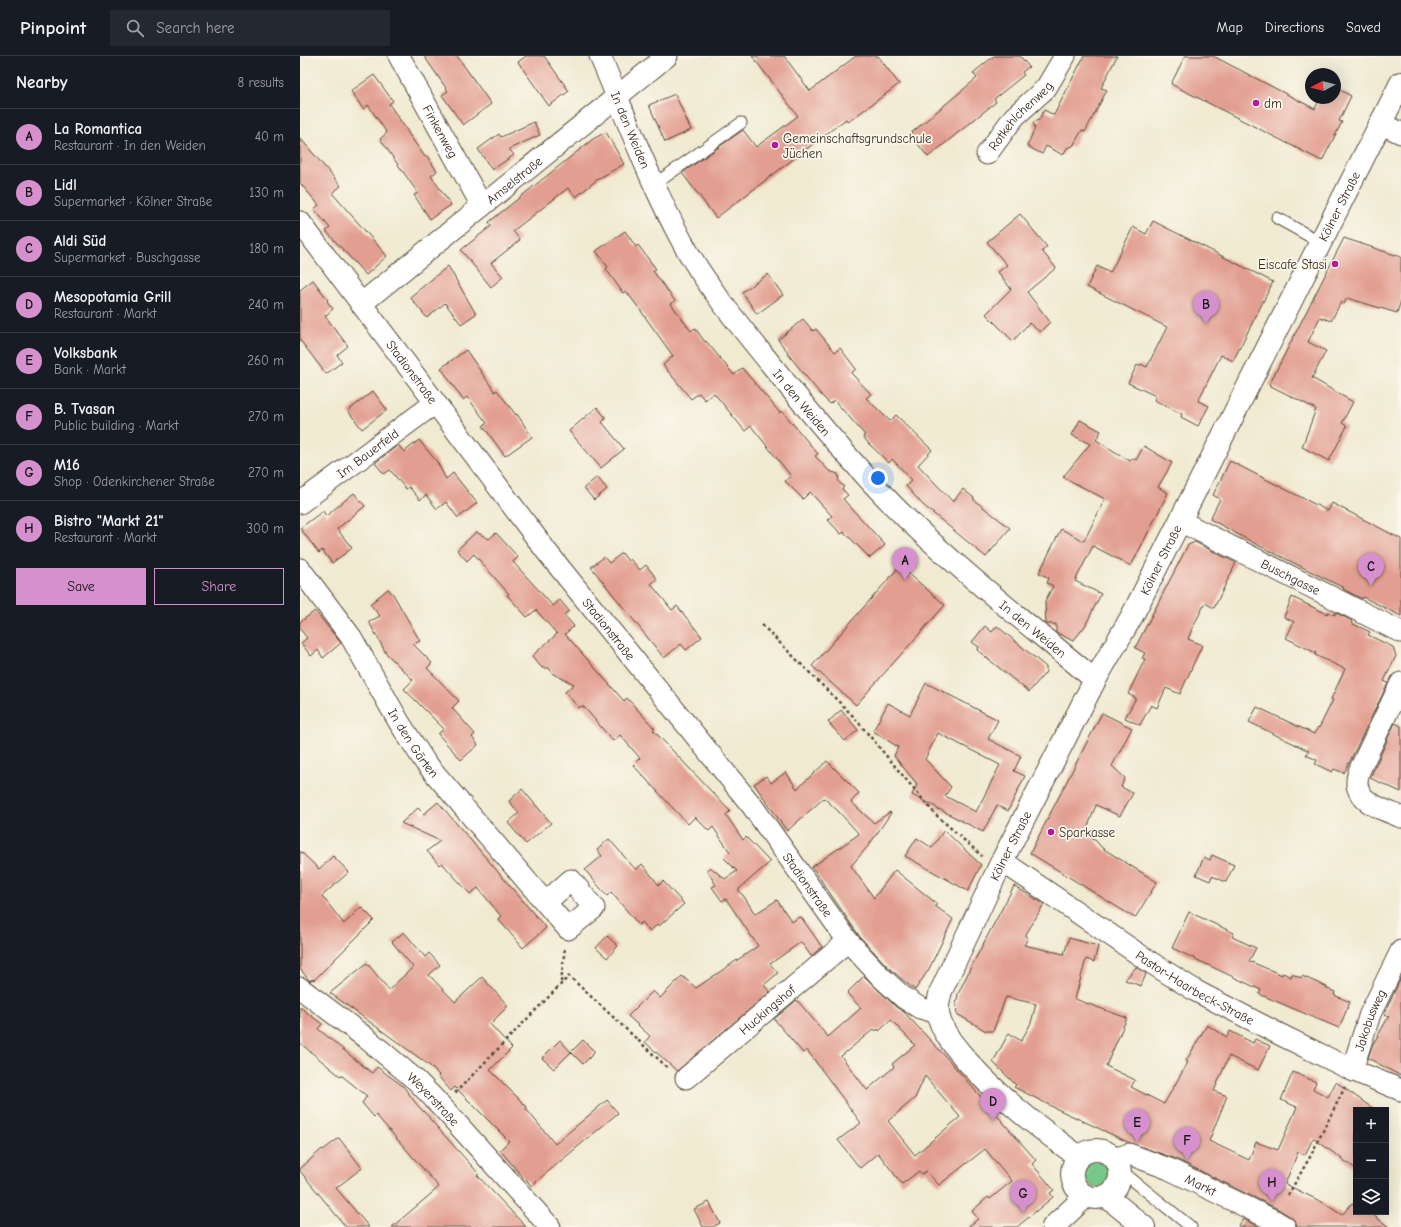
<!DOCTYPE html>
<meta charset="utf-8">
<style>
:root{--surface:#171b24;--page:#242831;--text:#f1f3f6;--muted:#9ea1a6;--line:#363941;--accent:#d690ce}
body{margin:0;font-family:"Comic Neue",sans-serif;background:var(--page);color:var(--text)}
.controls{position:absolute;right:12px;bottom:12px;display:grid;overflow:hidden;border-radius:0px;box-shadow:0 4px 16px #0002}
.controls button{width:36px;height:36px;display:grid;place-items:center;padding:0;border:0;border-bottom:1px solid var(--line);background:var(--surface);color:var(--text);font:20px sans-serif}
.compass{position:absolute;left:1005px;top:12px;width:36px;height:36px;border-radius:50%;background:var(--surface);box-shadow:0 4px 16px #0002;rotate:263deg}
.you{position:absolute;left:578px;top:422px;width:14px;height:14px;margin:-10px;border:3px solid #fff;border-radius:50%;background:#1a73e8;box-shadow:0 0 0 6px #1a73e833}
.badge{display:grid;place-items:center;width:26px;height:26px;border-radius:50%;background:var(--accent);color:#111;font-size:13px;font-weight:700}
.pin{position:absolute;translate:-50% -33px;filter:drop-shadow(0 1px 2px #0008)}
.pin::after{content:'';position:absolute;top:21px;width:14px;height:12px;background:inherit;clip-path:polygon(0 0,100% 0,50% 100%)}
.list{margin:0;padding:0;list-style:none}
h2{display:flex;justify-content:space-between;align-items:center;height:52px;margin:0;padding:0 16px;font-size:17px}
h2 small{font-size:13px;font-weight:400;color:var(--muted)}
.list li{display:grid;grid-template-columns:26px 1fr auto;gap:12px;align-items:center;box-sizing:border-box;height:56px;padding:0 16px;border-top:1px solid var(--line)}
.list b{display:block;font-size:15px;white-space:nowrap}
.list p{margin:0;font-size:13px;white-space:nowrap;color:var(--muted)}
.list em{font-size:13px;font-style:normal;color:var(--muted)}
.actions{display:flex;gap:8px;padding:12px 16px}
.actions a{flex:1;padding:9px 0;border:1px solid var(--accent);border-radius:0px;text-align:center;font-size:14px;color:var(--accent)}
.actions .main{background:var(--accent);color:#111}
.icon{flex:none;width:22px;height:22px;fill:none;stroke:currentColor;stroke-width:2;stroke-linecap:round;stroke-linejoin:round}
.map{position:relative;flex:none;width:1101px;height:1171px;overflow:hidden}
header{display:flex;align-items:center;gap:24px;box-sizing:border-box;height:56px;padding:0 20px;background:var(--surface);border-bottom:1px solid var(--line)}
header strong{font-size:19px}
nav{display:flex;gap:22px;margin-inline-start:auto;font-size:14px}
.search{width:280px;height:36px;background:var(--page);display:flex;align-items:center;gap:10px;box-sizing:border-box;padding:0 14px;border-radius:0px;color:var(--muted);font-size:15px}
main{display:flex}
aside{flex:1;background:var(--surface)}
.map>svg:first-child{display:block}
.green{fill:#75c88a;stroke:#587954}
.building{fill:#e29f91;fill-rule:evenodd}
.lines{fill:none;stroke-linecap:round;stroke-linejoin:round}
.lane-casing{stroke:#564739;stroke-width:13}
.street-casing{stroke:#564739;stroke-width:23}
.secondary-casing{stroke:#564739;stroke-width:24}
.path{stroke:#564739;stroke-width:2.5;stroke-dasharray:3 3;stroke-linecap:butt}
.lane{stroke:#fff;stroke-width:11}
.street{stroke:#fff;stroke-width:21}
.secondary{stroke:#fff;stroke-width:22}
.poi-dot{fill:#b5179e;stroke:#fbf7ec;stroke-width:1.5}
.labels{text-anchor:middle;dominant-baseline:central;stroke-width:3.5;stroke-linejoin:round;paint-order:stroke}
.poi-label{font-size:13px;fill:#3b2a1e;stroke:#fbf7ec;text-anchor:start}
.street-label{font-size:13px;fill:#3b2a1e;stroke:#fbf7ec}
</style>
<header>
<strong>Pinpoint</strong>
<div class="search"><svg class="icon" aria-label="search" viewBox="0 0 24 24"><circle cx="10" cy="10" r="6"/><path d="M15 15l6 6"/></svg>Search here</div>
<nav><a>Map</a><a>Directions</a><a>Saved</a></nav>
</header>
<main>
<aside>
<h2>Nearby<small>8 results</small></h2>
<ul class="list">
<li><span class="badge">A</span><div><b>La Romantica</b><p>Restaurant · In den Weiden</p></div><em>40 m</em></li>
<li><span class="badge">B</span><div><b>Lidl</b><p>Supermarket · Kölner Straße</p></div><em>130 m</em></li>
<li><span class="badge">C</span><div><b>Aldi Süd</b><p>Supermarket · Buschgasse</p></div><em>180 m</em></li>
<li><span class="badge">D</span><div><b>Mesopotamia Grill</b><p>Restaurant · Markt</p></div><em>240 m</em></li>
<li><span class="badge">E</span><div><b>Volksbank</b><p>Bank · Markt</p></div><em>260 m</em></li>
<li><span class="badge">F</span><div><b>B. Tvasan</b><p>Public building · Markt</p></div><em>270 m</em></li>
<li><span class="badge">G</span><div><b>M16</b><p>Shop · Odenkirchener Straße</p></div><em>270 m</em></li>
<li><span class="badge">H</span><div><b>Bistro &quot;Markt 21&quot;</b><p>Restaurant · Markt</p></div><em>300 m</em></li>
</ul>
<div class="actions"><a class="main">Save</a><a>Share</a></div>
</aside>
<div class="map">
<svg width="1101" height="1171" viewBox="0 0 1101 1171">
<rect width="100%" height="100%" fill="#fbf7ec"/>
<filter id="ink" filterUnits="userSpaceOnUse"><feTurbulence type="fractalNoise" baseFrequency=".025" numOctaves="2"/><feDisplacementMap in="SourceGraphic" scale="8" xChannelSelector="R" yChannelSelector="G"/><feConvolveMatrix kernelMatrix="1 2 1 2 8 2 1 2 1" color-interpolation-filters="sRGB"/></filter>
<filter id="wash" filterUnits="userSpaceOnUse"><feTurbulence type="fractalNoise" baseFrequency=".012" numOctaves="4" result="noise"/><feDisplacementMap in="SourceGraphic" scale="16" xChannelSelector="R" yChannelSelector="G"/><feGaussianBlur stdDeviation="0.9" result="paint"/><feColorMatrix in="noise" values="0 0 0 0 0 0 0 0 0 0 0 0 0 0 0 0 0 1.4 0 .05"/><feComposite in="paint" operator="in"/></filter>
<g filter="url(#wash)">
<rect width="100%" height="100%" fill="#f0ead1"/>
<circle class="green" cx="797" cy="1118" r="13"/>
<g id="blocks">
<g class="building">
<path d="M124 0H157L191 48 163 69 142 39 148 35Z"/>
<path d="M226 0H244L269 35 249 50 218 6Z"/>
<path d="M452 0H484L510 35 556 0H578L599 28 548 66 546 63 416 162 382 117 443 74 456 91 498 60Z"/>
<path d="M694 0H720L729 11 722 16 724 19 694 43 696 46 628 101 610 78 677 22 673 17Z"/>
<path d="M784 0H817L801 32 807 34 785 76 782 74 773 90 767 92 763 99 746 90 742 98 727 90 735 72 733 66 739 64 744 54 754 59Z"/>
<path d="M885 0H913L1015 53 1020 42H1035V31L1051 40 1039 65 1042 66 1022 105 871 28Z"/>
<path d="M74 19 93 45 89 48 108 76V77L125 101 127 100 137 115 131 120 151 149 130 163 114 139 118 137 80 83 87 77 68 49 63 53 51 35Z"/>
<path d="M375 38 391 74 365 86 349 49Z"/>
<path d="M234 66 240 79 209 93 214 99 192 114 178 93 199 78 201 81Z"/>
<path d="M306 76 324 108 298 123 276 141 268 132 213 175 220 184 191 207 203 221 191 231 161 194 191 170 189 166 293 83Z"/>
<path d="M0 82 41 130 32 137 87 200 66 219 26 175 30 172 14 153 19 149 0 127Z"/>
<path d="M720 158 747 191 742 195 756 212 727 236 750 266 740 276 729 267 713 285 686 258 711 233 698 216 707 209 687 186Z"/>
<path d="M853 165 973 226 933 305 921 299 898 345 909 350 898 370 881 361 882 358 854 344 856 340 828 327 837 309 839 310 841 308 847 311 867 271 787 231 797 210 810 217 833 171 846 178Z"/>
<path d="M325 175 336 191 338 189 356 213 353 215 375 245 371 248 391 275 395 272 405 286 406 285 434 319 442 312 480 357 482 355 518 398 515 400 529 415 538 418 539 426 544 431 542 433 548 439 543 443 585 489 570 502 544 476 541 478 528 464 532 460 510 436 503 443 485 425 491 420 451 370 445 375 414 337 405 344 399 337 391 343 363 309 373 300 338 251 326 235 323 237 306 213 308 211 296 195Z"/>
<path d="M1044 182 1101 201V244L1097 257 1047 242 1044 248 1041 246 1031 265 1020 261 1008 286 1026 295 1012 322 1053 346 1042 367 1047 370 1029 405 1002 391 1016 353 969 329Z"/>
<path d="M148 210 176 258 161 268 145 247 127 262 110 241Z"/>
<path d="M468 218 483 239 457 258 442 236Z"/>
<path d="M13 224 28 244 27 245 33 253 25 260 48 290 37 299 42 306 26 318 0 284V234Z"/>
<path d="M503 263 513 275 516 273 535 296 540 292 556 313 551 317 571 338 566 342 590 365 596 359 632 394 618 409 653 446 663 433 674 442V444L710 472 686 501 623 449 606 430 612 424 592 403 589 407 568 387 563 380 565 379 534 344 530 348 522 340 487 297 488 296 478 284Z"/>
<path d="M166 294 195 336 197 334 216 359 217 358 232 381 205 400 183 370 187 367 167 341 163 344 141 312Z"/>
<path d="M73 335 87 354 62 373 48 355Z"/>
<path d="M297 351 306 362 302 366 324 393 301 412 269 375Z"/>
<path d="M780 364 801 375 796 384 830 405 832 402 836 404 844 390 872 407 858 431 868 437 831 510 793 490 775 525 801 538 785 570 773 585 756 576V568H746L745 545 753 530 747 527 749 522 739 517 761 473 784 485 805 443 763 421 790 388 772 379Z"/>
<path d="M119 384 137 406 146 423 153 417 177 447 158 462 146 446 137 453 126 439 120 444 109 431 106 433 90 414 84 418 75 407 98 389 104 396Z"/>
<path d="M930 405 1028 455 1032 447 1101 483V560L1063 541 1062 543 1043 533 1044 532 952 486 910 463 920 443 913 439Z"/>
<path d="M297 421 307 433 294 444 284 432Z"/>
<path d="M54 437 65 450 37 473 52 492 32 507 22 494 19 497 0 472 23 455 26 460Z"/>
<path d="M176 476 189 483 196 477 218 501 213 506 253 550 260 544 269 555 264 559 274 570 265 578 324 645 327 642 355 673 353 674 430 755 426 759 443 784 446 781 470 806 439 833V836L443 839 455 858 477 844 492 866 499 861H501L522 891 511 900 501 886 470 908 478 917 464 929 470 936 377 1015 345 986 350 980 328 960 353 935 360 942 382 920 396 932 458 890 426 843 422 845 412 831 416 829 407 814 410 811 425 823 437 815 424 802 430 796 413 771 409 775 395 761 388 768 370 749 333 709 340 702 320 679 313 685 284 651 281 650 279 652 265 636 274 628 253 618 249 612H242L232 600 257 578 236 554 227 561 207 539 209 538 174 498 167 505 157 494Z"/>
<path d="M895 486 936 507 914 552 905 547 892 573 888 583 902 589 880 638 866 632 857 652 851 649 840 669 825 662 836 642 828 638 845 603 842 602 845 597 835 592 888 489Z"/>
<path d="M322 497 328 505 330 503 340 514 346 509 357 523 351 528 372 554 377 550 402 581 386 594 381 588 364 602 291 511 304 501 309 507Z"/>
<path d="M600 510 645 549 556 649 512 610Z"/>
<path d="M88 533 93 538 120 585 113 588 132 607 127 612 159 645 152 652 175 678 172 681 178 689 161 704 138 678 144 673 104 633 113 624 86 597 69 566 80 560 70 548Z"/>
<path d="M992 541 1027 558 1028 556 1035 559V556L1052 565 1051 567 1070 576 1068 579 1093 591 1096 600 1084 625 1088 627 1044 717 1034 713 1032 716 1015 708 1017 704 1006 699 1009 695 949 666 957 651 1014 678 1018 671 1019 672 1033 644 1031 643 1045 613 1015 599 1016 597 986 582 994 566 984 561Z"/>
<path d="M15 555 41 587 23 602 18 594 11 600 1 587 7 582 0 573V566Z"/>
<path d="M685 570 692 576 697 570 746 611V616L729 636 677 594 679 591 672 586Z"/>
<path d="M626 627 698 664 688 683 721 700 714 715 725 720 708 755 697 749 683 776 639 753 638 754 636 751 612 739 617 728 594 700 598 691 573 675 588 647 610 659ZM638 677 700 709 676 756 645 740 651 731 625 703Z"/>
<path d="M541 654 558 674 545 685 528 666Z"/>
<path d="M802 657 832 672 812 710 825 722 821 731 833 737 820 760 796 749 785 778 796 785 802 792 857 826 835 862 730 797Z"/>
<path d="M1095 667 1101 670V736L1070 722Z"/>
<path d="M527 705 559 737 551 746 574 767 590 756 591 757 569 789 551 810 574 842 595 814 637 848 635 850 653 863 629 913 615 934 589 912 560 881 512 811 559 778 539 756 524 742 487 775 454 728 466 720 471 727 486 716 497 733Z"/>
<path d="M222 733 251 767 226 788 208 767 219 757 209 745Z"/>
<path d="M138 746 246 872 223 892 198 863 201 860 178 832 170 838 142 807 139 809 127 795 140 785 101 767 118 752 124 758Z"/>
<path d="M644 774 681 809 668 835 605 800 617 782 632 792Z"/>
<path d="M309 783 336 814 342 808 359 829 363 825 384 848 359 870 358 868 350 875 342 866 339 869 311 836 307 840 285 814 302 800 297 794Z"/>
<path d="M0 795 19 813 33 800 49 816 22 840 44 868 61 851 74 864 14 924 12 923 10 925 0 913Z"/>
<path d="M912 799 934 809 926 826 912 820 910 825 896 819 904 801 910 804Z"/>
<path d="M714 830 744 848 725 880 728 882 724 889 764 898 769 882 798 890 794 906 786 903 775 943 827 962 806 1010 835 1024 831 1031 864 1048 888 1006 886 1005 907 969 927 981 930 975 953 987 955 983 970 990 958 1014 929 1000 914 1035 927 1040 909 1085 949 1104 956 1086 978 1094 997 1051 981 1044 993 1016 1016 1026 1013 1033 1028 1041 1036 1026 1075 1054H1056V1113L1013 1082 1005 1099 998 1096 985 1128 1022 1146 1042 1159 1052 1147 1056 1150V1156H1069L1089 1171H997L996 1166 991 1161 980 1154 874 1102 830 1087 753 1051 714 1031 716 1029 693 1006 709 977 721 985 731 967 736 948 706 941 693 975H686L657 958 656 948 658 938 670 913Z"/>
<path d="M889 856 934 877 932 881 956 892 949 905 982 919 983 917 991 921 992 918 1001 922 1002 920 1027 931 1026 932 1035 936 1034 939 1050 946 1039 972 959 938 961 934 872 892Z"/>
<path d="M104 876 125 901 129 897 140 909 129 919 155 946 182 921 208 950 190 968 212 992 190 1014 227 1051 226 1053 255 1088 307 1044 318 1057 231 1130 226 1123 225 1124 200 1094 209 1085 155 1031 151 1035 138 1020 139 1019 129 1009 30 937 67 907 89 934 113 911 92 886Z"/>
<path d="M307 880 318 890 307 902 296 892Z"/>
<path d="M836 911 846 918 841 930 825 924Z"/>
<path d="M564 920 596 951 604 956 645 1000 736 1104 732 1108 754 1134 750 1137 753 1141 717 1171H668L678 1163 672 1155 688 1141 690 1143 712 1125 685 1093 639 1129 626 1115 622 1118 619 1115 602 1128 578 1097 560 1112 538 1084 561 1067 507 994 503 997 474 963 497 944 528 981 561 952 547 937ZM591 964 615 989 592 1008 594 1011 567 1034 541 1000 574 973 576 975 578 973 579 975ZM625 1020 660 1061 615 1099 588 1065 615 1042Z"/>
<path d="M1101 922V1020L1068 1002 1072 990 1089 960 1084 958Z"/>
<path d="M0 951 22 968 18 973 72 1017 77 1011 103 1030 118 1050 130 1062H129L179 1118 177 1119 226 1171H92L139 1131 76 1059 74 1061 62 1047 67 1040 41 1019 40 1020 0 987Z"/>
<path d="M260 984 271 996 254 1013 242 1002Z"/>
<path d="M283 984 295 996 283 1008 271 996Z"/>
<path d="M39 1082 62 1112 36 1132 69 1171H46L0 1115V1113L22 1093 23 1094Z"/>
<path d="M409 1146 420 1167 413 1171H403L394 1153Z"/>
<path d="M943 1163 960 1171H938Z"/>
</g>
</g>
</g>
<g filter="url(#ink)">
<use href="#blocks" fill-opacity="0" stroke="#564739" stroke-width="1"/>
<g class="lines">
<defs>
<g id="lane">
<path d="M355 128 441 67"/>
<path d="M977 162 1020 186"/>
<path d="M819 1113 891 1171"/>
</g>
<g id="street">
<path id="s1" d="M99 0 182 150"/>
<path id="s2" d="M300 0C327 63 351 129 384 189 408 232 440 270 470 307 513 361 558 415 607 463 666 520 732 571 795 624"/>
<path d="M1080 67 1101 77"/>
<path id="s3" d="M687 98 714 61 746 32 765 0"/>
<path id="s4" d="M0 166 247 496 453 751 548 885 581 921 604 942 620 952 638 957"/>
<path id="s5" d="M61 248 367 0"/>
<path id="s6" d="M0 447 135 347"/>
<path id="s7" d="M880 465 1101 576"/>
<path id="s8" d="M0 513 51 581 99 666 125 706 268 873 294 852 271 824 246 846"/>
<path d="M1101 627 1060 713C1047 744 1080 752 1101 761"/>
<path id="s9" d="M702 805 850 906 896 935 979 978 1052 1014 1101 1034"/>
<path id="s10" d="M0 932 66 982 117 1025 142 1051 250 1171"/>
<path id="s11" d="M1052 1014 1070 958 1101 895"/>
<path id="s12" d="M386 1022 548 885"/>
<path id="s13" d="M815 1103 829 1098 869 1113 975 1165 985 1171"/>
</g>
<g id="secondary">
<circle cx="796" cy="1118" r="24"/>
<path id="s14" d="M779 1101C737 1070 702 1044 667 1005 657 993 645 980 640 965 636 955 638 945 641 935L702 805 795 624 832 560 1101 27"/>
<path d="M806 1140 844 1171"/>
<path d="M753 1171 786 1140"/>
</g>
</defs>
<use href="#lane" class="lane-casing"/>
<use href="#street" class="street-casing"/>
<use href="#secondary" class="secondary-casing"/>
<g class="path">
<path d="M462 569 553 660 635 758 682 800"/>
<path d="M261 926 265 891"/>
<path d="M155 1037 269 920 369 1013"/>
<path d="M988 1139 1010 1101 1045 1031"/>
</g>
<use href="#lane" class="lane"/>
<use href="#street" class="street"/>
<use href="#secondary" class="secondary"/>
</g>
</g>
<g class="poi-dot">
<circle cx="956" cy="47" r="4"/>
<circle cx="475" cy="89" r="4"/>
<circle cx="1035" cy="208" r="4"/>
<circle cx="751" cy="776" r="4"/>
</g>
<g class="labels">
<g class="poi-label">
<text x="964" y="47">dm</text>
<text x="483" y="82">Gemeinschaftsgrundschule<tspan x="483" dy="15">Jüchen</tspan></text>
<text x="1027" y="208" text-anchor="end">Eiscafe Stasi</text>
<text x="759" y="776">Sparkasse</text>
</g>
<g class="street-label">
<text stroke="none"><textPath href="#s3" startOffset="51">Rotkehlchenweg</textPath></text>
<text stroke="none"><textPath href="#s2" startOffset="80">In den Weiden</textPath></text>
<text stroke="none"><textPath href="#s1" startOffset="86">Finkenweg</textPath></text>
<text stroke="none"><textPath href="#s5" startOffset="197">Amselstraße</textPath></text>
<text stroke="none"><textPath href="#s14" startOffset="1107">Kölner Straße</textPath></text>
<text stroke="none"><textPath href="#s4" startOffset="187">Stadionstraße</textPath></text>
<text stroke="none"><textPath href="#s2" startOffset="404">In den Weiden</textPath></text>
<text stroke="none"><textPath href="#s6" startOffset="84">Im Bauerfeld</textPath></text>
<text stroke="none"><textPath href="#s14" startOffset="711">Kölner Straße</textPath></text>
<text stroke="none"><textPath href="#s7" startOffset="124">Buschgasse</textPath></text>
<text stroke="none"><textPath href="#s2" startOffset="728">In den Weiden</textPath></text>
<text stroke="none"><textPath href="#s4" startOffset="511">Stadionstraße</textPath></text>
<text stroke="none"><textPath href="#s8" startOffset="208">In den Gärten</textPath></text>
<text stroke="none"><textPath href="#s14" startOffset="388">Kölner Straße</textPath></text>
<text stroke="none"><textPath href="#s4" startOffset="835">Stadionstraße</textPath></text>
<text stroke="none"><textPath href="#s9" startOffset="231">Pastor-Haarbeck-Straße</textPath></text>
<text stroke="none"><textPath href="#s12" startOffset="106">Huckingshof</textPath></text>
<text stroke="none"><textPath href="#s11" startOffset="53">Jakobusweg</textPath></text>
<text stroke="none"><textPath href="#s10" startOffset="174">Weyerstraße</textPath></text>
<text stroke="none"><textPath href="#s13" startOffset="93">Markt</textPath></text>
</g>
</g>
</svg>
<div class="controls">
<button>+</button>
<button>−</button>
<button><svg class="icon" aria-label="layers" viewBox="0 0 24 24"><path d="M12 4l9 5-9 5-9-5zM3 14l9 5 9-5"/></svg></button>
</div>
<svg class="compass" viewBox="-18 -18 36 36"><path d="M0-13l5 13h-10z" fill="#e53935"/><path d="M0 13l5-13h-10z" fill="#9ea1a6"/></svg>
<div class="you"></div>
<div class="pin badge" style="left:605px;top:524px">A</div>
<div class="pin badge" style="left:906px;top:268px">B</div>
<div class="pin badge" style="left:1071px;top:530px">C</div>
<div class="pin badge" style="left:693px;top:1065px">D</div>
<div class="pin badge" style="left:837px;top:1086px">E</div>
<div class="pin badge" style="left:887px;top:1104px">F</div>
<div class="pin badge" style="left:723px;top:1157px">G</div>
<div class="pin badge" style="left:972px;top:1146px">H</div>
</div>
</main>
